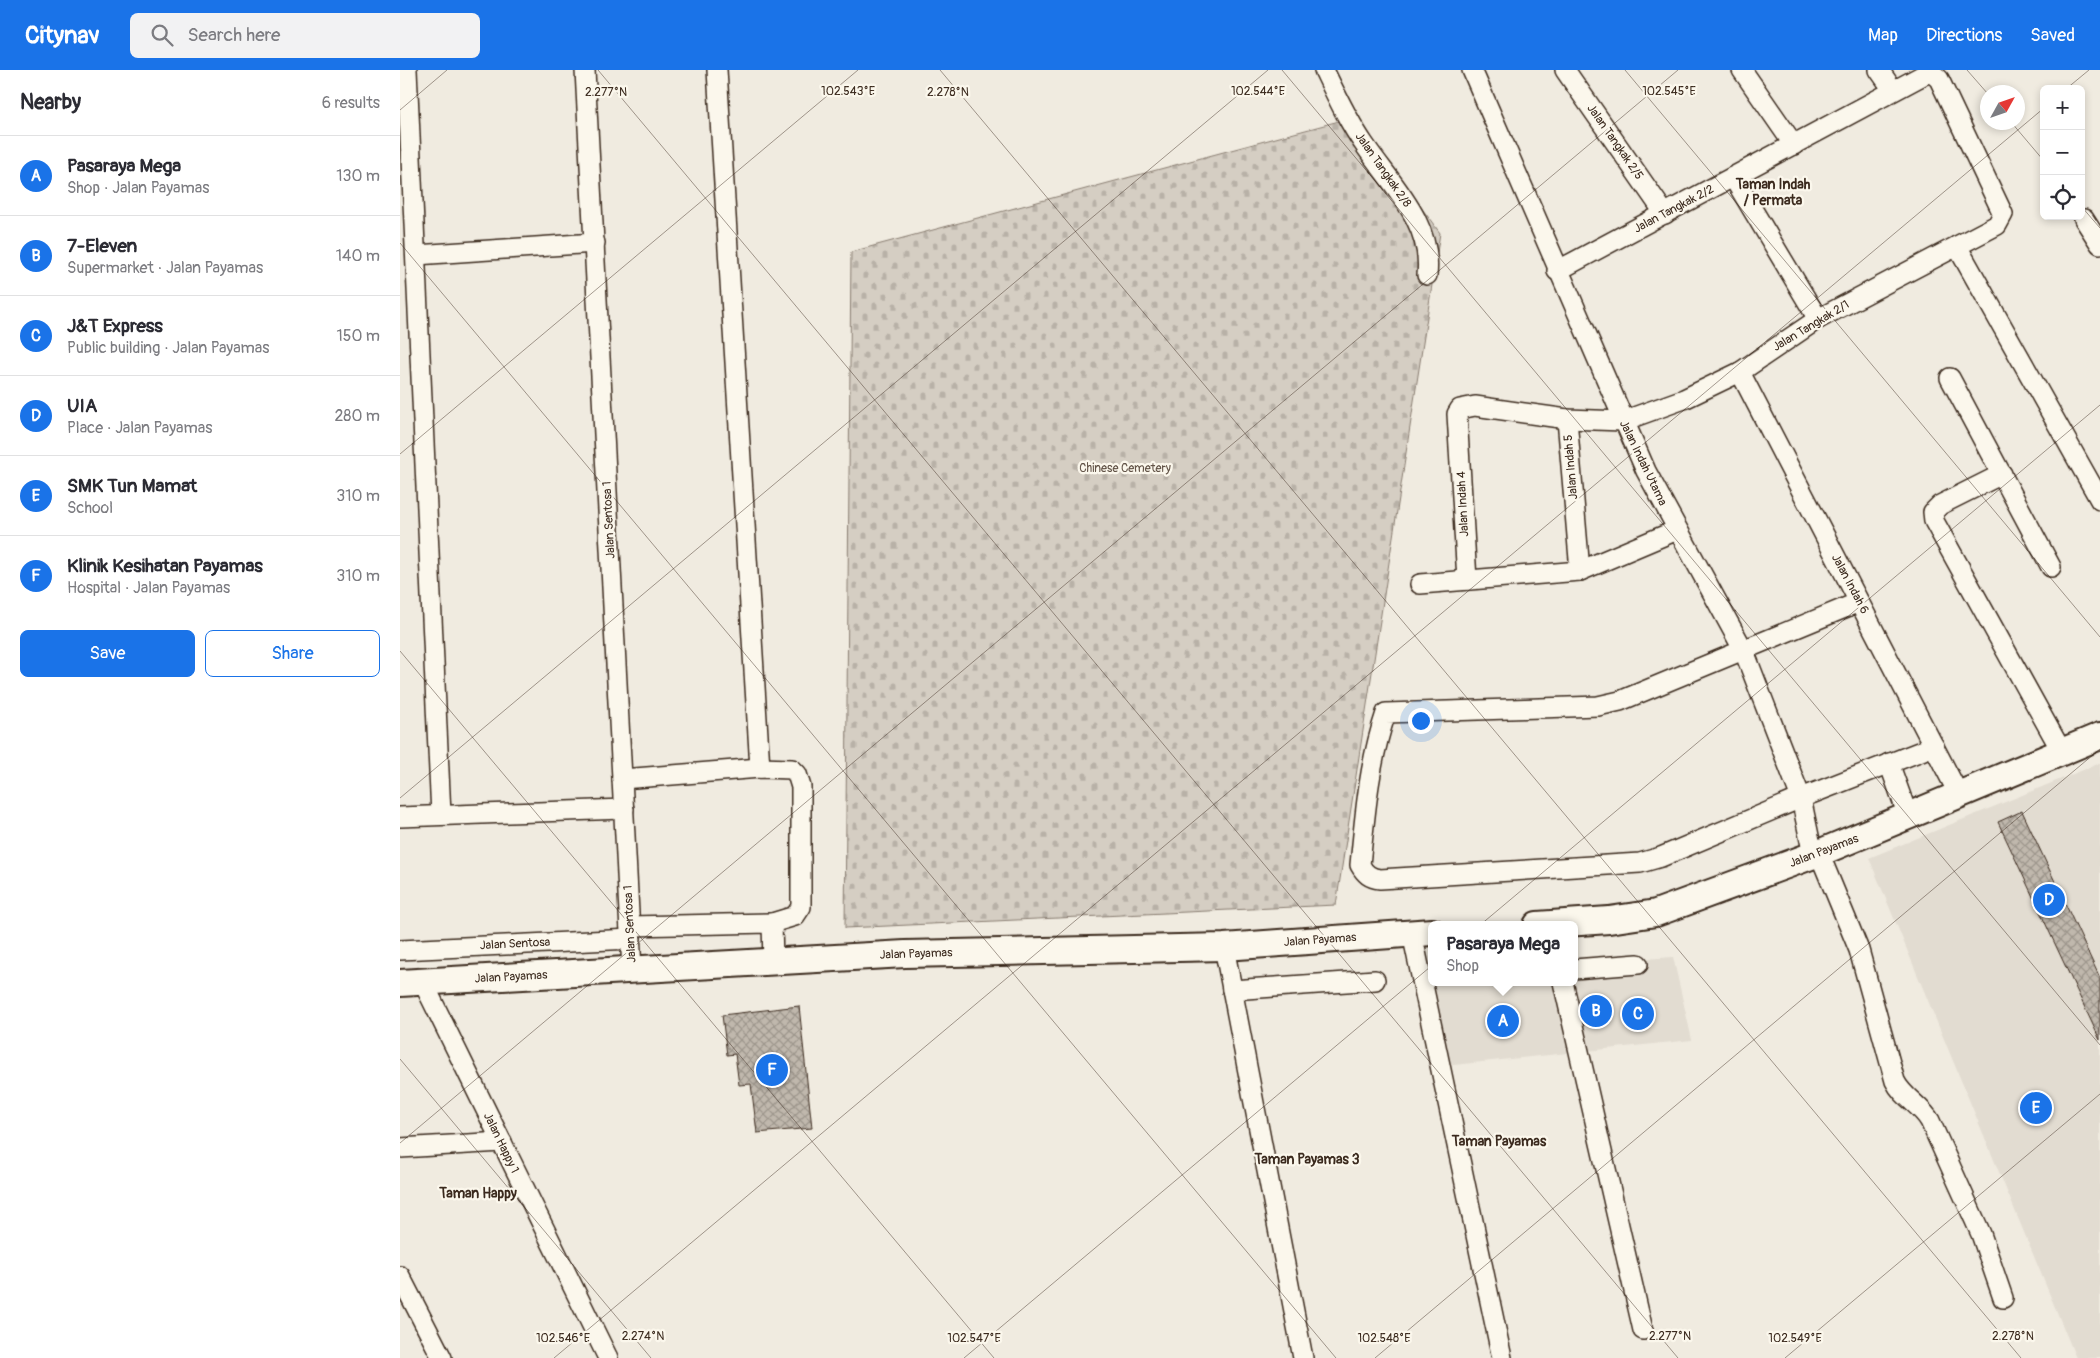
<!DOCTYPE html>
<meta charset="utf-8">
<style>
:root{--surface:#fff;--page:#f2f2f3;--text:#2b2b33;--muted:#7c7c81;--line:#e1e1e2;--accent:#1a73e8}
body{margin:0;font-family:Pangolin,sans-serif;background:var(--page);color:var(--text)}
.controls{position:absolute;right:15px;top:15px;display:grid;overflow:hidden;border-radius:8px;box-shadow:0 2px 8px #0003}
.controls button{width:45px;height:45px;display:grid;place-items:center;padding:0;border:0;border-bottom:1px solid var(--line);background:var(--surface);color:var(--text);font:25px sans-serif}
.compass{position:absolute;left:1580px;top:15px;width:45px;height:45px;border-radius:50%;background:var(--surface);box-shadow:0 2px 8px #0003;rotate:50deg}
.you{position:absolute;left:1020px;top:650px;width:18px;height:18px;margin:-12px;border:4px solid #fff;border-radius:50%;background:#1a73e8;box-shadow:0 0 0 8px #1a73e833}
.badge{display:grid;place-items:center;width:32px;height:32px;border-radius:50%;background:var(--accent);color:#fff;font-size:16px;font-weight:700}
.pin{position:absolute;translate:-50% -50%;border:2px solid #fff;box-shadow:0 1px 5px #0006}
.popup{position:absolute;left:1028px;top:851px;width:150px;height:65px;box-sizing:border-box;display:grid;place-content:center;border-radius:8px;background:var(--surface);filter:drop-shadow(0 1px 4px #0005);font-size:16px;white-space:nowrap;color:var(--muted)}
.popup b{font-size:19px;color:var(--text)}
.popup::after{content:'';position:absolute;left:50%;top:100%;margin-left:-10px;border:10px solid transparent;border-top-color:var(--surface)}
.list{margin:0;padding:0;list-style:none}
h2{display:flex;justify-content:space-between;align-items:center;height:65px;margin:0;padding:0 20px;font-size:21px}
h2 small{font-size:16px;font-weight:400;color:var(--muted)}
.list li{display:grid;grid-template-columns:32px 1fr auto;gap:15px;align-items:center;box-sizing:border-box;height:80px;padding:0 20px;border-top:1px solid var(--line)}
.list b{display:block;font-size:19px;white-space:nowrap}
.list p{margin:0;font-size:16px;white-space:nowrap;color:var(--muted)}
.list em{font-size:16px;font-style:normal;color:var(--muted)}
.actions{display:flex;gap:10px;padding:15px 20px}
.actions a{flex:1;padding:11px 0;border:1px solid var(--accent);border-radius:8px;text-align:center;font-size:18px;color:var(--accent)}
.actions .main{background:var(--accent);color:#fff}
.icon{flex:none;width:28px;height:28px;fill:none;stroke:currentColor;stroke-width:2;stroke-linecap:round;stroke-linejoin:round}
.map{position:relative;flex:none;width:1700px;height:1288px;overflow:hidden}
header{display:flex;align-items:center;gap:30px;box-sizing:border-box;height:70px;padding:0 25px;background:var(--accent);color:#fff}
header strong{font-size:24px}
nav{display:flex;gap:28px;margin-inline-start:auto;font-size:18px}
.search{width:350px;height:45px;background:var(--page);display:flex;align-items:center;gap:12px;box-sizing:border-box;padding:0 18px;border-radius:8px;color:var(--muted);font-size:19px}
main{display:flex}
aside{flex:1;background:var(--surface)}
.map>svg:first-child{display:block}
.built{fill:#e2dcd1}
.cemetery{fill:url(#cemetery-stones);stroke:#887c70}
.building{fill:url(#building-cross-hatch);stroke:#3b2a1e}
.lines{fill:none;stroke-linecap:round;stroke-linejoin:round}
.minor-casing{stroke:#3b2a1e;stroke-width:22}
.highway-casing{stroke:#3b2a1e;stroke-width:30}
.minor{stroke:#fbf7ec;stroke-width:19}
.highway{stroke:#fbf7ec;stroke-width:26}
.ticks{fill:none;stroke:#3b2a1e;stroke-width:1;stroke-opacity:0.45}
.labels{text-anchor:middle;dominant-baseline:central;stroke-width:4.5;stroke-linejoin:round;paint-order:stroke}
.street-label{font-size:12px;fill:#3b2a1e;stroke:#fbf7ec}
.park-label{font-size:12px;fill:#625347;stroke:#fbf7ec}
.neighbourhood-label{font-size:14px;font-weight:bold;fill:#3b2a1e;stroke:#fbf7ec}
.ticks-label{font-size:12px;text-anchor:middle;fill:#3b2a1e;stroke:#fbf7ec;stroke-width:4.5;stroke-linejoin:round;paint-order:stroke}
</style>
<header>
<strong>Citynav</strong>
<div class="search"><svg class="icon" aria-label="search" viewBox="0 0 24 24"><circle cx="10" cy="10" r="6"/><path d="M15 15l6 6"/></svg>Search here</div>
<nav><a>Map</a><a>Directions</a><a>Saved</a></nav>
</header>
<main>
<aside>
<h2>Nearby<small>6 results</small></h2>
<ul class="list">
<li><span class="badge">A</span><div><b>Pasaraya Mega</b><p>Shop · Jalan Payamas</p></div><em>130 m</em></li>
<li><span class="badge">B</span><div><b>7-Eleven</b><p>Supermarket · Jalan Payamas</p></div><em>140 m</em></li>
<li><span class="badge">C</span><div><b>J&amp;T Express</b><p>Public building · Jalan Payamas</p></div><em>150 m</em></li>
<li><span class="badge">D</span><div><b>UIA</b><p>Place · Jalan Payamas</p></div><em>280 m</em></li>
<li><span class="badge">E</span><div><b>SMK Tun Mamat</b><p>School</p></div><em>310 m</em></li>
<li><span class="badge">F</span><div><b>Klinik Kesihatan Payamas</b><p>Hospital · Jalan Payamas</p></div><em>310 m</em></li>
</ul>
<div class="actions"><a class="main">Save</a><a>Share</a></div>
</aside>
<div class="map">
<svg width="1700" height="1288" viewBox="0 0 1700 1288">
<defs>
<pattern id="cemetery-stones" width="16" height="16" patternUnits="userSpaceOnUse" patternTransform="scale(1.25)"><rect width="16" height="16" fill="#d5cec3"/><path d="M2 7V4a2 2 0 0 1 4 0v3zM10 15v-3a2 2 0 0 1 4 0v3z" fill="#b8b1a7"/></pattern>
<pattern id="building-cross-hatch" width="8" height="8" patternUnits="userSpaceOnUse" patternTransform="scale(1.25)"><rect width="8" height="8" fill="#c0b8ad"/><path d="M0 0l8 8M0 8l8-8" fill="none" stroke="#9d968c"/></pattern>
</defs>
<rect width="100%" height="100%" fill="#f0ebe0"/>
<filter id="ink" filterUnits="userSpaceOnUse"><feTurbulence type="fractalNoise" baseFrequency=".02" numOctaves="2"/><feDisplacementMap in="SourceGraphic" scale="10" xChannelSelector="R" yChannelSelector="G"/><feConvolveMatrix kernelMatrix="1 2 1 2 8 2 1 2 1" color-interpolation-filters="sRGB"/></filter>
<g filter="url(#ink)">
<g class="built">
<path d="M1700 693V1288H1676L1469 788Z"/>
<path d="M1273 887 1292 970 1044 996 1026 904 1032 903V912H1174V894Z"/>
</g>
<path class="cemetery" d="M954 47 1040 163 936 835 445 858 451 182Z"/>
<g class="building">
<path d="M1622 741 1700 908V970L1598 752Z"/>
<path d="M399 936 412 1058 357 1063 351 1014 339 1015 335 984 327 985 322 945Z"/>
</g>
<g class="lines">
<defs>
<g id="minor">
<path d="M7 0 41 745"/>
<path d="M185 0 232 900"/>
<path d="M317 0 360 698"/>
<path d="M924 0C936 25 948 51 964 74 991 114 1033 153 1027 205"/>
<path d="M1072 0 1246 401 1344 581 1401 728 1413 785"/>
<path d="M1165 0 1265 144"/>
<path d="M1342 0 1394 75"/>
<path d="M1479 0 1493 20"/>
<path d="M1333 107 1418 249"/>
<path d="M1684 149 1700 174"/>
<path d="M1557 176 1700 430"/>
<path d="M16 185 195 173"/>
<path d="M1340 302 1559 725"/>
<path d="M1550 308 1651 497"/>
<path d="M1167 349 1180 501"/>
<path d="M1602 404 1540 435 1533 442 1534 451 1662 682"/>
<path d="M1067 510 1057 344 1060 339 1075 336 1167 349 1223 351 1284 329 1340 302 1418 249 1597 155 1603 144 1539 9 1532 3H1527L1157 201"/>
<path d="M1020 514 1180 501 1277 460"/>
<path d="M1459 532 1220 631 1198 636 986 643C969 693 965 744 960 795 965 804 970 808 980 809L1240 793 1261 787 1401 728 1534 676"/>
<path d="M1489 693 1508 746"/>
<path d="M222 709 360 698 392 699 397 704 401 717V837L395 846 372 853"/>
<path d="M0 747 224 739"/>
<path d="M1419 783 1459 880 1495 1011C1503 1028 1521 1035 1530 1051L1581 1164 1603 1228"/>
<path d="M230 856 372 853 373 892"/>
<path d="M1012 863 1102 1288"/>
<path d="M824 877 903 1288"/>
<path d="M0 880 231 869"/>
<path d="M1174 899 1238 894"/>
<path d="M23 912 208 1288"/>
<path d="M1163 912 1243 1260"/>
<path d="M832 920 975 910"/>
<path d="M0 1078 102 1072"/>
<path d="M0 1206 42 1288"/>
</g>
<g id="highway">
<path d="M1137 855 1209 850 1256 843 1419 783 1700 666"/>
<path d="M0 913 505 884 824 877 1032 862"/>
</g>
</defs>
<use href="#minor" class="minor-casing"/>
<use href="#highway" class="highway-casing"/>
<use href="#minor" class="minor"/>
<use href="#highway" class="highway"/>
</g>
</g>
<path class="ticks" d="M198 0 1278 1288M540 0 1621 1288M882 0 1700 975M1225 0 1700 567M1567 0 1588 24M1666 19 1689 0M0 40 47 0M1611 52 1644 91M1681 136 1700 158M0 173 936 1288M0 384 458 0M0 581 594 1288M0 728 868 0M0 989 251 1288M0 1073 1278 0M154 1288 1644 38M564 1288 1700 335M975 1288 1700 679M1385 1288 1700 1024"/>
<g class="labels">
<g class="street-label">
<text transform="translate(1215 72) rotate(55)">Jalan Tangkak 2/5</text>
<text transform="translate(983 100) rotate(55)">Jalan Tangkak 2/8</text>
<text transform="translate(1274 139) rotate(-28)">Jalan Tangkak 2/2</text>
<text transform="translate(1411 256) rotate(-31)">Jalan Tangkak 2/1</text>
<text transform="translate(1243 393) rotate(64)">Jalan Indah Utama</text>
<text transform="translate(1171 397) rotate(-95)">Jalan Indah 5</text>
<text transform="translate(1063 434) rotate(-93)">Jalan Indah 4</text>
<text transform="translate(209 450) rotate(-93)">Jalan Sentosa 1</text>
<text transform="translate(1450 514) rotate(62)">Jalan Indah 6</text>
<text transform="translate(1424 781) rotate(-21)">Jalan Payamas</text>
<text transform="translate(230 854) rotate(-93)">Jalan Sentosa 1</text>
<text transform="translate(920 870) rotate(-4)">Jalan Payamas</text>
<text transform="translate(115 874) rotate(-3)">Jalan Sentosa</text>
<text transform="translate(516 884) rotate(-2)">Jalan Payamas</text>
<text transform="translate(111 907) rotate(-3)">Jalan Payamas</text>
<text transform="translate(101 1073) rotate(64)">Jalan Happy 1</text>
</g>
<g class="park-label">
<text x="725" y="398">Chinese Cemetery</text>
</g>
<g class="neighbourhood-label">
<text x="1373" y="114">Taman Indah<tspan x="1373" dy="16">/ Permata</tspan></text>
<text x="1099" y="1071">Taman Payamas</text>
<text x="907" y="1089">Taman Payamas 3</text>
<text x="78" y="1123">Taman Happy</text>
</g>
</g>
<g class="ticks-label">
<text x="448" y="25">102.543°E</text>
<text x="1269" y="25">102.545°E</text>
<text x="858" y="25">102.544°E</text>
<text x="206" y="26">2.277°N</text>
<text x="548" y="26">2.278°N</text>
<text x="243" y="1270">2.274°N</text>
<text x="1270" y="1270">2.277°N</text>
<text x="1613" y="1270">2.278°N</text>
<text x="163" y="1272">102.546°E</text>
<text x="574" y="1272">102.547°E</text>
<text x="984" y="1272">102.548°E</text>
<text x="1395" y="1272">102.549°E</text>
</g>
</svg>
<div class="controls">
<button>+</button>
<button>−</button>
<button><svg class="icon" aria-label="locate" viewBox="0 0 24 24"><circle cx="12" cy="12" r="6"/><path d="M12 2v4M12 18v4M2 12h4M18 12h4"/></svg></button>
</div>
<svg class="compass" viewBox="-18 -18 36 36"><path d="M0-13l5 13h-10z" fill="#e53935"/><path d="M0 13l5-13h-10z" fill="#7c7c81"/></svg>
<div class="you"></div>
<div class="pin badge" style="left:1103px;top:951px">A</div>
<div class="popup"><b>Pasaraya Mega</b>Shop</div>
<div class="pin badge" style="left:1196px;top:941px">B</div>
<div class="pin badge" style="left:1238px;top:944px">C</div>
<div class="pin badge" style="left:1649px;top:830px">D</div>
<div class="pin badge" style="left:1636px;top:1038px">E</div>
<div class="pin badge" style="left:372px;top:1000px">F</div>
</div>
</main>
